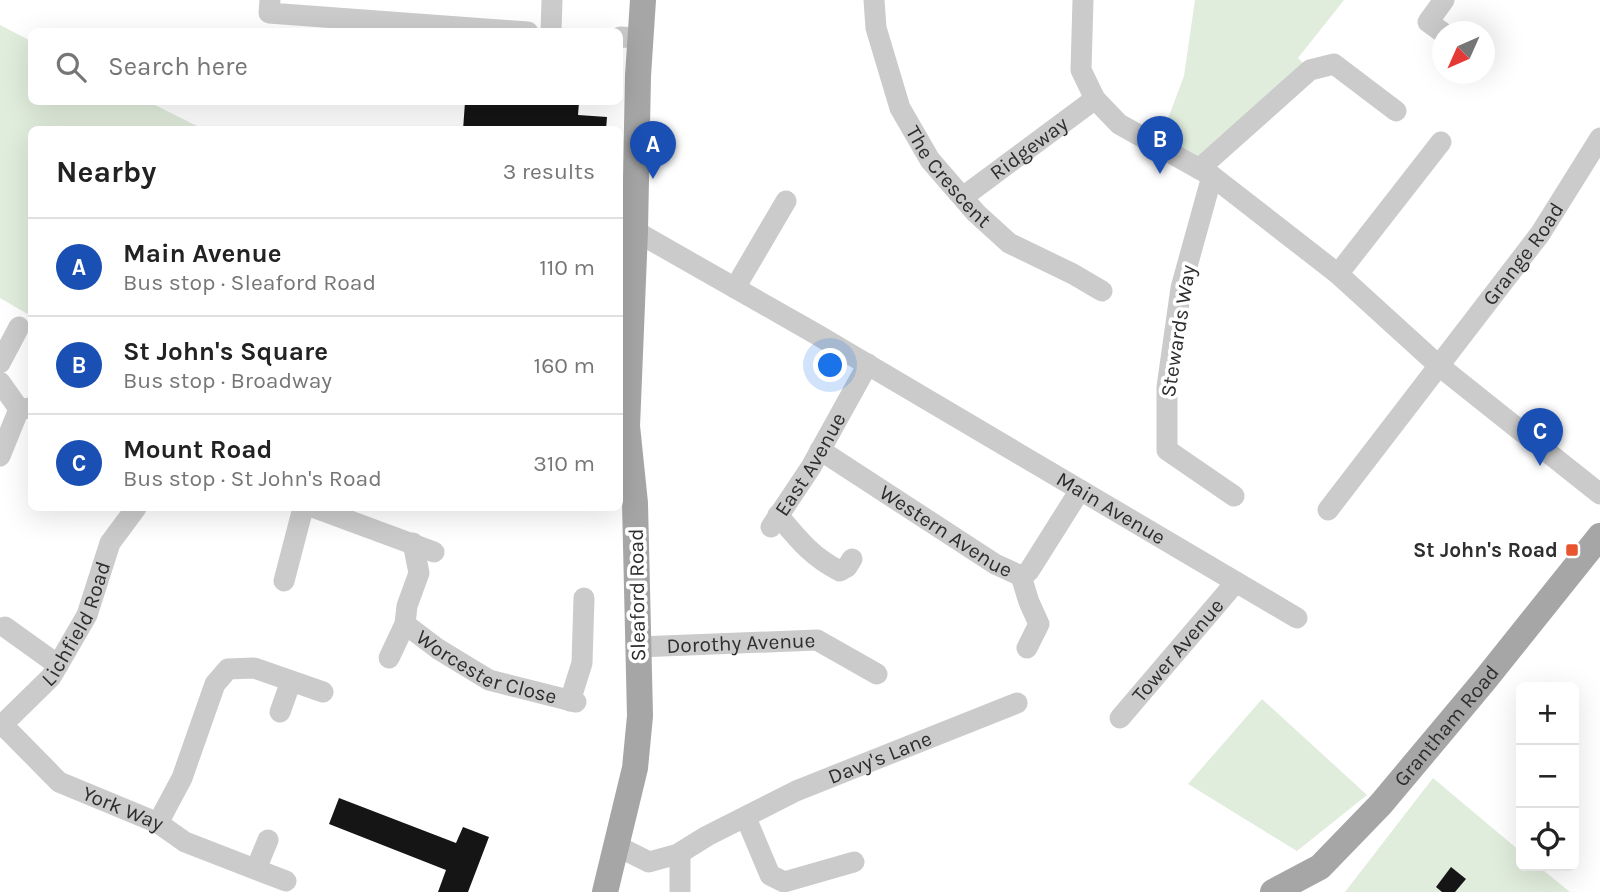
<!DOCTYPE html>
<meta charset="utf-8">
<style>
:root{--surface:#fff;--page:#f2f2f2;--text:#222;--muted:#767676;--line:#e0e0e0;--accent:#e8542e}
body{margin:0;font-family:Karla,sans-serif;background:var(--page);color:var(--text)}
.controls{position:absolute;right:21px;bottom:21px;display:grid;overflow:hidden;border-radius:10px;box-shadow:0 7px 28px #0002}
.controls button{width:63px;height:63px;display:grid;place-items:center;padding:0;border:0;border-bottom:2px solid var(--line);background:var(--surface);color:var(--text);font:35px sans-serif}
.compass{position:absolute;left:1432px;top:21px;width:63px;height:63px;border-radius:50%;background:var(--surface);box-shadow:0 7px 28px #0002;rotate:225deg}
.you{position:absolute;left:831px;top:366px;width:24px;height:24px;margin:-18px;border:5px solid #fff;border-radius:50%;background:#1a73e8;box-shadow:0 0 0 10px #1a73e833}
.badge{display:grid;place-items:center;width:46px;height:46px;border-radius:50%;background:var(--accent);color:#fff;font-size:23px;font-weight:700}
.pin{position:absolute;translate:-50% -58px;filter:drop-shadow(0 2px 4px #0008)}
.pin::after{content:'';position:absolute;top:37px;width:24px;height:21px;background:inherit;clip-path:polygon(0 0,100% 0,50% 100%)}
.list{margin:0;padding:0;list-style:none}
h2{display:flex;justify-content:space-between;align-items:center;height:91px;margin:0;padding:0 28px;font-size:30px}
h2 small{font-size:23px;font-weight:400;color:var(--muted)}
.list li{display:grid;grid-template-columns:46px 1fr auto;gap:21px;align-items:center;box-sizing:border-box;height:98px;padding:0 28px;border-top:2px solid var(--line)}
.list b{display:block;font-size:26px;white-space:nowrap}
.list p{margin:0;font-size:23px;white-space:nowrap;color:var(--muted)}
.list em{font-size:23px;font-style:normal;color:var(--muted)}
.icon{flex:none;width:38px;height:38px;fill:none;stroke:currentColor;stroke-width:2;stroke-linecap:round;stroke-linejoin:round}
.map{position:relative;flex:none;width:1600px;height:892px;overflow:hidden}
.search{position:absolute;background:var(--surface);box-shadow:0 7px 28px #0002;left:28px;top:28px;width:595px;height:77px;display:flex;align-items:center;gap:18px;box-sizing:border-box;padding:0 24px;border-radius:10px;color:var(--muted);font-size:26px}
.panel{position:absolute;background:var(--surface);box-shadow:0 7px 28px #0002;left:28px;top:126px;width:595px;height:385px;border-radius:10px}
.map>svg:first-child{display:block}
.green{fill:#e0ecdc}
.building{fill:#151515}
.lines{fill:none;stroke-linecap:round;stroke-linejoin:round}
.minor{stroke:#cbcbcb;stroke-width:21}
.major{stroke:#a6a6a6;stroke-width:26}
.poi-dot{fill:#e8542e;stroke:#fff;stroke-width:2.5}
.labels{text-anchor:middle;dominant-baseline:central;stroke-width:7;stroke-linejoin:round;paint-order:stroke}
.street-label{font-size:21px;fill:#2e2e2e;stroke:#fff}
.poi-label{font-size:21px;font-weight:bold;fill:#2e2e2e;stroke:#fff;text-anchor:end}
</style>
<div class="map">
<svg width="1600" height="892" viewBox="0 0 1600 892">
<rect width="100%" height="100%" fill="#fff"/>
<g class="green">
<path d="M1195 0H1344L1298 58 1310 70 1199 169 1158 145 1184 76Z"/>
<path d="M0 25 31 41 32 102H149L203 129 32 130 31 316 0 298Z"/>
<path d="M1262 699 1367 795 1297 851 1188 784Z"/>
<path d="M1433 778 1521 852V866H1538L1570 892H1345Z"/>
</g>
<g class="building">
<path d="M465 102H579L578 115 607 117 606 130H463Z"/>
<path d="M339 798 456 843 463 827 489 837 468 892H438L446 870 329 824Z"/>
<path d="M1451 867 1466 879 1455 892H1442L1436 887Z"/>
</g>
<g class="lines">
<g class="minor">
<path d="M270 0 269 13 528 32"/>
<path id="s1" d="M874 0 876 28 900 108 930 160 976 213 1009 243 1073 274 1102 291"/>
<path d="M1083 0 1081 70 1095 99 1119 124 1212 176 1338 274 1438 365 1600 494"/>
<path d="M551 32 552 0"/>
<path d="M1442 32 1428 22 1444 0"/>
<path d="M620 37 640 38"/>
<path d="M1199 169 1310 70 1334 64 1396 111"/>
<path d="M1212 176 1181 288 1167 387V450L1234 496"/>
<path id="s2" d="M963 197 1095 99"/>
<path id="s3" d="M620 246 635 231 816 334 1297 618"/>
<path d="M1338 274 1441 142"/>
<path d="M735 288 786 201"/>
<path d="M0 363 19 327"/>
<path d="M0 382 19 409 32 408"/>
<path id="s4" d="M820 450 995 564 1021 576 1029 571 1080 490"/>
<path d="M0 456 19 409"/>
<path d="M315 508 434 552"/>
<path id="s5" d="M1328 510 1540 234 1600 138"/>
<path d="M778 515C798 539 812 557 840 571L847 567 852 559"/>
<path id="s6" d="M771 527 811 467 868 364"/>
<path d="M1021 576 1029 602 1039 624 1027 648"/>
<path d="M284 581 303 508"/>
<path id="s7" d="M405 624 438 649 489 680 576 702"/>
<path d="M5 627 58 665"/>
<path id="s8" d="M638 647 817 640 877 674"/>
<path d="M389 658 405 624 407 606 419 573 413 543"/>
<path d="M570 701 582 663 584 598"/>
<path d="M280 712 291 681"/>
<path id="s9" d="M1120 718 1236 582"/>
<path id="s10" d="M3 725 59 782 158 823 185 842 286 881"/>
<path id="s11" d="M0 727 51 677 87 615 110 543 136 508"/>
<path d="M746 818 770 875 784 882 854 862"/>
<path d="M158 823 182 778 215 684 228 669 254 668 323 692"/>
<path id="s12" d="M617 846 649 862 678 854 707 836 796 791 1017 703"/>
<path d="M680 853V892"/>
<path d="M256 869 268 840"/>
</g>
<g class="major">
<path d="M605 892 635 768 640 716 635 503 627 426 635 231 638 76 643 0"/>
<path id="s13" d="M1273 892 1320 867 1381 804 1484 681 1600 536"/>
</g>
</g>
<rect class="poi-dot" x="1565" y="543" width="14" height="14" rx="3.5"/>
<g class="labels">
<g class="street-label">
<text stroke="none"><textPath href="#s2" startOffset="82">Ridgeway</textPath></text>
<text stroke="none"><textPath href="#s1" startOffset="196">The Crescent</textPath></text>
<text stroke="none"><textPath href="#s5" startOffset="322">Grange Road</textPath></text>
<text transform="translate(1178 331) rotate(-81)">Stewards Way</text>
<text stroke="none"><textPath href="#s6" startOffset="74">East Avenue</textPath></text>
<text stroke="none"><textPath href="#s3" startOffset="572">Main Avenue</textPath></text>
<text stroke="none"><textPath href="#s4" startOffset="150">Western Avenue</textPath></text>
<text transform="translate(637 595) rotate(-91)">Sleaford Road</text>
<text stroke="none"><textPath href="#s11" startOffset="131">Lichfield Road</textPath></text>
<text stroke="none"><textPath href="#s8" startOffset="103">Dorothy Avenue</textPath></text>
<text stroke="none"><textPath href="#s9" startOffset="89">Tower Avenue</textPath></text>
<text stroke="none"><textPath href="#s7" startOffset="94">Worcester Close</textPath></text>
<text stroke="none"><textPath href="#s13" startOffset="243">Grantham Road</textPath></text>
<text stroke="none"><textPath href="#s12" startOffset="290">Davy's Lane</textPath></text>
<text stroke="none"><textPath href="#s10" startOffset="149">York Way</textPath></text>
</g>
<g class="poi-label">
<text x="1558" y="550">St John's Road</text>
</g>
</g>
</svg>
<div class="controls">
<button>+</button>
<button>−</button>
<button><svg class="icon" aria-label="locate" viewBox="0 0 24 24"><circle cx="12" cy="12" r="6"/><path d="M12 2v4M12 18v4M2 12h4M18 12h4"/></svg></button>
</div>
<svg class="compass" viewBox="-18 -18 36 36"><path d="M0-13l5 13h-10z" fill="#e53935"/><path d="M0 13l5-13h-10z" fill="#767676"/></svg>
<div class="you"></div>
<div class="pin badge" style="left:653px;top:179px;background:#1a4fb4">A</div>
<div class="pin badge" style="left:1160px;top:174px;background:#1a4fb4">B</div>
<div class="pin badge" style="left:1540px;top:466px;background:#1a4fb4">C</div>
<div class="search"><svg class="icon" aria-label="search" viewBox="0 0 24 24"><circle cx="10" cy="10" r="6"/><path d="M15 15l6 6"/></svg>Search here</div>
<section class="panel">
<h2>Nearby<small>3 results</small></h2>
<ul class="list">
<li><span class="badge" style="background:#1a4fb4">A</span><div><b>Main Avenue</b><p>Bus stop · Sleaford Road</p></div><em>110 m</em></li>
<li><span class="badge" style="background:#1a4fb4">B</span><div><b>St John's Square</b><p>Bus stop · Broadway</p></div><em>160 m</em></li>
<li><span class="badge" style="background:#1a4fb4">C</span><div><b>Mount Road</b><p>Bus stop · St John's Road</p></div><em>310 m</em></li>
</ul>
</section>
</div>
